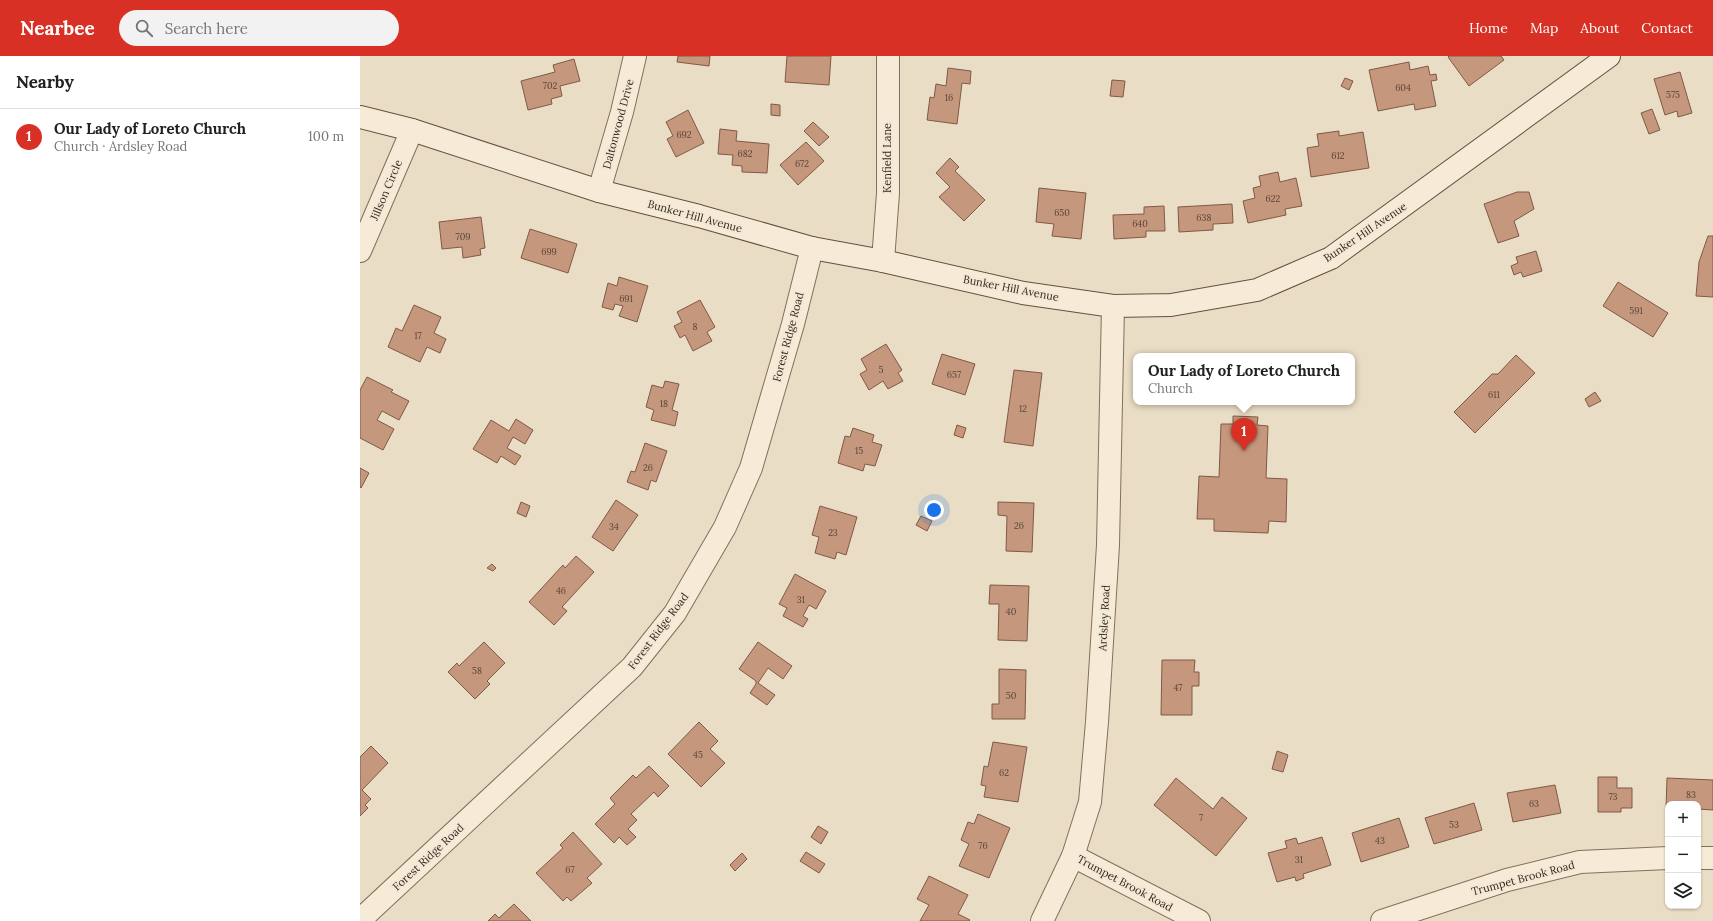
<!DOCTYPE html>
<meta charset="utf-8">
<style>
:root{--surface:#fff;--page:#f2f2f2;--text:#202124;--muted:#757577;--line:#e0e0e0;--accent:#d93025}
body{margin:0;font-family:Lora,serif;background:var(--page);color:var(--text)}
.controls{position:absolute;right:12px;bottom:12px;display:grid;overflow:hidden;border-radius:8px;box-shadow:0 1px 3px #0004}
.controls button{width:36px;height:36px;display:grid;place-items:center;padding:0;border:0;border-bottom:1px solid var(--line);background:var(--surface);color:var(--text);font:20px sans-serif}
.you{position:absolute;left:574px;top:454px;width:14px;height:14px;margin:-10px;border:3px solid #fff;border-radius:50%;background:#1a73e8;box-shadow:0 0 0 6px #1a73e833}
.badge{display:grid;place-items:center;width:26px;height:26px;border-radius:50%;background:var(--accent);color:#fff;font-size:13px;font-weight:700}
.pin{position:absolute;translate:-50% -33px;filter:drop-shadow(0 1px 2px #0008)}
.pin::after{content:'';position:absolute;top:21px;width:14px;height:12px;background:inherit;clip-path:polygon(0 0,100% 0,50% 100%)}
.popup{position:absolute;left:773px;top:297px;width:222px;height:52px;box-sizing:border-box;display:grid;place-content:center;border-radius:8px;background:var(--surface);filter:drop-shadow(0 1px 3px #0005);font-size:13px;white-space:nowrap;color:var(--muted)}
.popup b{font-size:15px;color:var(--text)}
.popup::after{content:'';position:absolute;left:50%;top:100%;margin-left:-8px;border:8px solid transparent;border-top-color:var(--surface)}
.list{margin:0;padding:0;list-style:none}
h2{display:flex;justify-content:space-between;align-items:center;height:52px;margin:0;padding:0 16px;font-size:17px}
h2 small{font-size:13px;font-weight:400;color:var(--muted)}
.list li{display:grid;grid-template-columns:26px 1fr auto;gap:12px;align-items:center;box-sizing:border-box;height:56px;padding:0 16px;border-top:1px solid var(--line)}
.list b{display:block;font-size:15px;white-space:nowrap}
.list p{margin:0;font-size:13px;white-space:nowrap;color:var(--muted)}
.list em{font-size:13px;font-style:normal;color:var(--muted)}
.icon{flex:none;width:22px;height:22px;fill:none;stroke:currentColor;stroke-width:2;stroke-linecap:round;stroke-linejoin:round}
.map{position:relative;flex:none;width:1353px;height:865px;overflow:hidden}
header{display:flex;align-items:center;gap:24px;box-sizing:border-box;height:56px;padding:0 20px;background:var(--accent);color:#fff}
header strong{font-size:19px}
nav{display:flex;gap:22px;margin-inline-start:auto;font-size:14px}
.search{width:280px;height:36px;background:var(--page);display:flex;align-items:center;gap:10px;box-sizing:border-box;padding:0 14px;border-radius:22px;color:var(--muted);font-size:15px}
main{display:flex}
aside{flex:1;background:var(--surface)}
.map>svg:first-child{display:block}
.building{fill:#c5987e;stroke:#805945}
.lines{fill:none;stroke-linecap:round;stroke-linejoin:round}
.street-casing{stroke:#836f5d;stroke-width:24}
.secondary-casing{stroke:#655040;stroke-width:24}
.street{stroke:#f6ebd7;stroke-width:22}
.secondary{stroke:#f6ebd7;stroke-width:22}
.labels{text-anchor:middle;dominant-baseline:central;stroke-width:4;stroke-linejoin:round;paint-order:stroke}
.number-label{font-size:9px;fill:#594437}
.street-label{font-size:11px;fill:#35281f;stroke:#f2e8d4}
</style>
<header>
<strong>Nearbee</strong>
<div class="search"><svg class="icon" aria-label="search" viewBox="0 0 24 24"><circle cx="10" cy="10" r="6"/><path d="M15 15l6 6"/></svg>Search here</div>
<nav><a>Home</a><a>Map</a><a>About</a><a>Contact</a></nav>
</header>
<main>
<aside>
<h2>Nearby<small></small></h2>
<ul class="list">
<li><span class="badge">1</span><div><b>Our Lady of Loreto Church</b><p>Church · Ardsley Road</p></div><em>100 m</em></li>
</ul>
</aside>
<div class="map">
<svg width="1353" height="865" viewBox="0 0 1353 865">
<rect width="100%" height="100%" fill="#eaddc5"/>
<g class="building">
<path d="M318 0H350L349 10 317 6Z"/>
<path d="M427 0H471L469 29 425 26Z"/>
<path d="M1089 0H1141L1144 4 1109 30 1088 1Z"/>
<path d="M214 3 220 25 200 30 202 40 191 43 192 48 168 54 161 25 195 16 193 9Z"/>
<path d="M1049 6 1050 14 1068 10 1070 19 1076 18 1077 24 1071 25 1076 50 1055 54 1054 48 1018 55 1009 14Z"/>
<path d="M588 12 611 15 610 28 602 27 597 68 567 64 570 41 574 42 576 28 586 30Z"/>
<path d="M1320 16 1332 57 1318 61 1317 55 1305 59 1294 23Z"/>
<path d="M985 22 993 25 989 34 981 30Z"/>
<path d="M752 24 765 25 763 41 750 40Z"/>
<path d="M411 48 420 49V60L411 59Z"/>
<path d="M1292 53 1300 74 1289 78 1281 57Z"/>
<path d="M328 54 344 87 316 101 307 83 313 80 306 66Z"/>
<path d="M453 66 469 81 459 90 444 75Z"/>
<path d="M360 73 377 75 376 85 409 88 407 117 382 116V110L372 109 373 99 358 98Z"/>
<path d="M979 75V80L1003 76 1009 112 951 121 947 92 959 90 957 78Z"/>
<path d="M446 86 464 105 438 129 420 109Z"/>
<path d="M590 102 599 111 595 115 625 144 604 165 579 141 590 131 576 117Z"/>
<path d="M918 116 920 126 936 122 942 150 925 153 926 159 888 167 883 145 895 142 893 132 901 130 899 120Z"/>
<path d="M679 132 726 137 721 183 692 180 694 168 676 166Z"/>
<path d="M1157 136H1169L1174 153 1154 165 1159 180 1138 187 1124 148Z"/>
<path d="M872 148 873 167 853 168V174L819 176 818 151Z"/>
<path d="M804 150 805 175H786V181L754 183 753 159 784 158V151Z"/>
<path d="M121 161 125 192 120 193 121 199 103 202 102 191 82 193 79 166Z"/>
<path d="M170 173 217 188 208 217 161 202Z"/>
<path d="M1348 180H1353V241L1336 240 1339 206Z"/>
<path d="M1176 195 1182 215 1163 221 1161 216 1154 219 1151 210 1158 207 1156 201Z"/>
<path d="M259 221 288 230 277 266 259 260 263 250 255 248 253 254 242 251 248 227 257 230Z"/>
<path d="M1258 226 1308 257 1293 281 1243 250Z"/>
<path d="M340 244 355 271 347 276 352 285 333 295 325 279 320 282 314 270 322 266 317 256Z"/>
<path d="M54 249 81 261 74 277 86 283 80 297 67 291 60 306 28 291 36 272 42 275Z"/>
<path d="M526 288 542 314 538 317 543 325 528 333 523 325 509 334 500 318 507 314 501 303Z"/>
<path d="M582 298 615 308 605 339 572 328Z"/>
<path d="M1156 299 1175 317 1115 377 1094 356 1132 318H1138Z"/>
<path d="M654 314 682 317 673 390 644 386Z"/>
<path d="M7 321 33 334 31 336 49 345 39 364 22 355 17 364 34 373 23 394 0 382V334Z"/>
<path d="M305 325 319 328 312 354 318 356 315 370 291 364 294 354 286 351 292 329 303 332Z"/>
<path d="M1235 336 1241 345 1229 351 1225 343Z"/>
<path d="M873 360 898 361 897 369 908 370 906 422 927 423 926 466 909 465 908 477 854 475V463H837L839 420 859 421 861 368H873Z"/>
<path d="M156 363 173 374 165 388 153 381 147 392 161 400 155 409 141 400 137 407 113 393 131 364 149 375Z"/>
<path d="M597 369 606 372 603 382 594 379Z"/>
<path d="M493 372 514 379 512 386 522 389 515 410 505 408 503 415 478 407 485 380 490 381Z"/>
<path d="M285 387 307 395 296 426 291 424 288 434 267 426 271 415 275 416Z"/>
<path d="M0 412 9 417 1 432 0 431Z"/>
<path d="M256 444 278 459 253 495 232 481Z"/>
<path d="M161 446 170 450 166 461 157 457Z"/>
<path d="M638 446 674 447 672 496 646 495 647 460 638 459Z"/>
<path d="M460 450 497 461 486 499 477 496 475 503 455 497 459 481 452 479Z"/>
<path d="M561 460 572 465 567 475 556 469Z"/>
<path d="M216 500 234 516 202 551 207 555 194 569 169 546 203 509 205 512Z"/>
<path d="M132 508 136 512 133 515 127 512Z"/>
<path d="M435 518 466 535 456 553 449 549 443 560 448 563 443 571 423 560 427 552 419 548Z"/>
<path d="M630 529 669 530 667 585 638 584 639 548H629Z"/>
<path d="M124 586 145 607 127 625 130 628 115 643 88 616 97 607 99 610Z"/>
<path d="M398 586 432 610 423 623 408 612 398 627 415 639 407 649 390 637 396 628V625L379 613Z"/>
<path d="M802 604H835L834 616H839V630H832V659H801Z"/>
<path d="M639 613 666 614 665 663H632V648H639Z"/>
<path d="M339 666 358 685 350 693 365 707 341 731 308 698Z"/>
<path d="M633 686 667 691 658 746 624 741 626 730 621 729 624 710 628 711Z"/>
<path d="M11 690 28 707 2 734 11 743 5 749 8 752 0 760V701Z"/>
<path d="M917 695 928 699 923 716 912 713Z"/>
<path d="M289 710 309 730 298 741 294 736 271 758 277 764 268 773 276 781 267 789 259 781 254 787 235 768 255 748 250 742 273 719 276 722Z"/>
<path d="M1238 721H1257V732H1272V752H1261V756H1238Z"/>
<path d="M816 722 853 753 862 741 887 762 856 800 794 749Z"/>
<path d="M1307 722 1353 724V754L1338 753V748H1308V752H1306Z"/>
<path d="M1195 729 1201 757 1153 766 1147 737Z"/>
<path d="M1114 747 1122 774 1074 788 1065 762Z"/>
<path d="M618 758 650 772 629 822 599 810 609 788 601 784 608 766 614 768Z"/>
<path d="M1039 762 1049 791 1001 806 992 777Z"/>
<path d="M458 770 468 776 461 788 451 781Z"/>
<path d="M213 776 242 808 227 822 232 827 211 845 207 841 203 845 176 817 203 792 200 789Z"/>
<path d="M962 781 971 809 943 818 944 822 936 825 935 821 917 826 908 797 927 792 925 785 936 782 938 788Z"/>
<path d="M446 796 465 808 459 817 440 805Z"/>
<path d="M382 797 387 803 375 815 370 809Z"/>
<path d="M569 820 608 839 598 858 610 864 609 865H560L569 849 557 843Z"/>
<path d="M154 848 171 865H128L135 858 139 862Z"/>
</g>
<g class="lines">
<defs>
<g id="street">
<path d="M239 135 262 56 275 0"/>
<path d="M0 195 52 74"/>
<path d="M523 205 528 137V0"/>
<path d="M713 800 839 865"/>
<path d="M1338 802H1353"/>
<path d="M0 864 272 611 315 557 365 471 391 412 433 268 452 192"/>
<path d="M682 865 713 800 730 746 737 666 748 489 753 250"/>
<path d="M1022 865 1147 824 1220 806 1308 802"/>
</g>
<path id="secondary" d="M0 61 52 74 239 135 339 160 452 192 523 205 663 237 753 250 811 249 897 234 971 202 1249 0"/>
</defs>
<use href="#street" class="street-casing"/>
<use href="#secondary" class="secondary-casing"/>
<use href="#street" class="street"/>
<use href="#secondary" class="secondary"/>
</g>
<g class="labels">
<g class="number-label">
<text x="190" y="29">702</text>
<text x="1043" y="31">604</text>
<text x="1313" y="38">575</text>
<text x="589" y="41">16</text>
<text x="324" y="78">692</text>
<text x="385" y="97">682</text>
<text x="978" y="99">612</text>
<text x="442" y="107">672</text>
<text x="913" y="142">622</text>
<text x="702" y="156">650</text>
<text x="844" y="161">638</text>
<text x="780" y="167">640</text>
<text x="103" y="180">709</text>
<text x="189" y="195">699</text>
<text x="266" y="242">691</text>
<text x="1276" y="254">591</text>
<text x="335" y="270">8</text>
<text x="58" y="279">17</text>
<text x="521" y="313">5</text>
<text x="594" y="318">657</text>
<text x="1134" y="338">611</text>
<text x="304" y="347">18</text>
<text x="663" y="352">12</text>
<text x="499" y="394">15</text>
<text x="288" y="411">26</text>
<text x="659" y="469">26</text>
<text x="254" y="470">34</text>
<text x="473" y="476">23</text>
<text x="201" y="534">46</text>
<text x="441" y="543">31</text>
<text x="651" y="555">40</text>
<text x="117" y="614">58</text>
<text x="818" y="631">47</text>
<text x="651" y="639">50</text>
<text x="338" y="698">45</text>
<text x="644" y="716">62</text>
<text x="1331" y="738">83</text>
<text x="1253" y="740">73</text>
<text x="1174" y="747">63</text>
<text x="841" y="761">7</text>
<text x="1094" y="768">53</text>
<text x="1020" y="784">43</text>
<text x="623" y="789">76</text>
<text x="939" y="803">31</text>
<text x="210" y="813">67</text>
</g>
<g class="street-label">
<text transform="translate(258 68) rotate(-75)">Daltonwood Drive</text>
<text transform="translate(527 102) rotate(-90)">Kenfield Lane</text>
<text transform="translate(26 134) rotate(-67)">Jillson Circle</text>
<text transform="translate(335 160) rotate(15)">Bunker Hill Avenue</text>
<text transform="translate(1005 176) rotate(-34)">Bunker Hill Avenue</text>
<text transform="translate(651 232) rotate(11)">Bunker Hill Avenue</text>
<text transform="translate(428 281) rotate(-75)">Forest Ridge Road</text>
<text transform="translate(744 562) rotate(-87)">Ardsley Road</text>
<text transform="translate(298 575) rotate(-53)">Forest Ridge Road</text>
<text transform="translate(68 801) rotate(-43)">Forest Ridge Road</text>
<text transform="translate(1163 822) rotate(-15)">Trumpet Brook Road</text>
<text transform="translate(765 827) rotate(28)">Trumpet Brook Road</text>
</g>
</g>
</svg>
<div class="controls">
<button>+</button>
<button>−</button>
<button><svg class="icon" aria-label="layers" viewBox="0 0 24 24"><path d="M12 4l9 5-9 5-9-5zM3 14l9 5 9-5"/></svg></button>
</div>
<div class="you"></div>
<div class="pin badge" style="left:884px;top:395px">1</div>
<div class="popup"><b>Our Lady of Loreto Church</b>Church</div>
</div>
</main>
